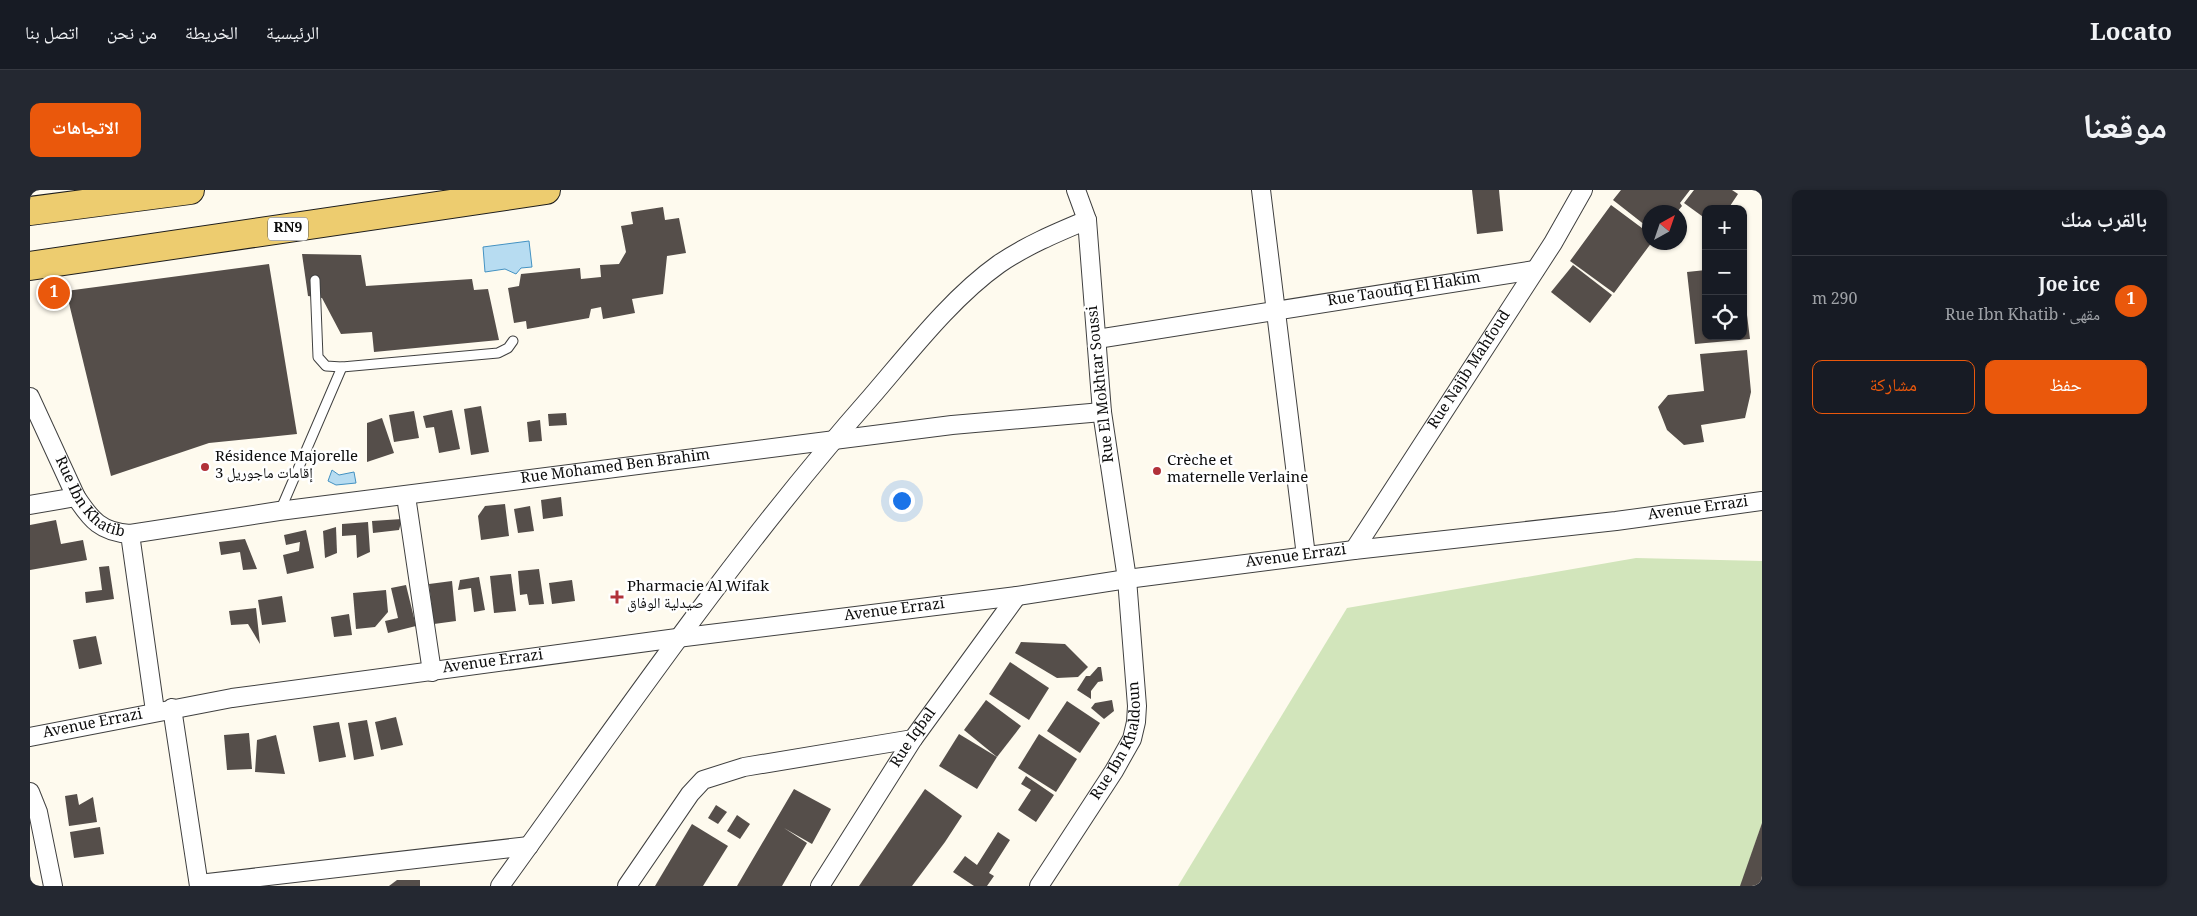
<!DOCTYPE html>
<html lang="ar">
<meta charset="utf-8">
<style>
:root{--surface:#171b24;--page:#242831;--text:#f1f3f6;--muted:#9ea1a6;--line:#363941;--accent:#ea580c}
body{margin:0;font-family:Georgia,"Noto Naskh Arabic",serif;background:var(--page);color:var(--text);direction:rtl}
.controls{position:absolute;right:15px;top:15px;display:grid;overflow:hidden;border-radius:10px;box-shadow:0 1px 4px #0004}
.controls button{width:45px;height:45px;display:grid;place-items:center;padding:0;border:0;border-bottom:1px solid var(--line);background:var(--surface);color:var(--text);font:25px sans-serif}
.compass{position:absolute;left:1612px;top:15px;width:45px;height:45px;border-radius:50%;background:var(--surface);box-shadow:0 1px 4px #0004;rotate:40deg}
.you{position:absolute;left:871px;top:310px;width:18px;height:18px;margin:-12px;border:4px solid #fff;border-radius:50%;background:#1a73e8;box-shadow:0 0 0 8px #1a73e833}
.badge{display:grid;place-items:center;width:32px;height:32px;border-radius:50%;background:var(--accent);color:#fff;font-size:16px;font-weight:700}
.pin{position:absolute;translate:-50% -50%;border:2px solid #fff;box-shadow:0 1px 5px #0006}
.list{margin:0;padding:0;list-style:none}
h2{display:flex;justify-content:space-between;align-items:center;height:65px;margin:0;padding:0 20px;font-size:21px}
h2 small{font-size:16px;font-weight:400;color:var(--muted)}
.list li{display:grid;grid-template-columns:32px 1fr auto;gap:15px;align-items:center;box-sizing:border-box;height:90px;padding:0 20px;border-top:1px solid var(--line)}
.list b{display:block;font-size:19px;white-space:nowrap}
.list p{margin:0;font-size:16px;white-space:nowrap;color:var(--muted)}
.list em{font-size:16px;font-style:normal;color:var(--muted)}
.actions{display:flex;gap:10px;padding:15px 20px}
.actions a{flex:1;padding:11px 0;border:1px solid var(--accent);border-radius:10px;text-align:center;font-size:18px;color:var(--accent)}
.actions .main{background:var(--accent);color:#fff}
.icon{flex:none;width:28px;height:28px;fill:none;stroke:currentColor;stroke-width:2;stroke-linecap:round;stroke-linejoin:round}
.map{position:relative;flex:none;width:1732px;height:696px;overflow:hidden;direction:ltr;border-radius:10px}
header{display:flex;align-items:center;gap:30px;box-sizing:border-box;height:70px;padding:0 25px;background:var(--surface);border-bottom:1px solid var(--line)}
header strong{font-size:24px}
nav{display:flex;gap:28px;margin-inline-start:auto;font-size:18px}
.intro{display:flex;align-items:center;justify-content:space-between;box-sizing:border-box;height:120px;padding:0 30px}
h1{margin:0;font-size:35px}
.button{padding:12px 22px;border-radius:10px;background:var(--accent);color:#fff;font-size:18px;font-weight:700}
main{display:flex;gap:30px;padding:0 30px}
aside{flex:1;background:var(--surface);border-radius:10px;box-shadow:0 1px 4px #0004}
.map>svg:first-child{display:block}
.green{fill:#d2e5bb}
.water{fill:#b7dcf1;stroke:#4492c2}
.building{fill:#554e4a}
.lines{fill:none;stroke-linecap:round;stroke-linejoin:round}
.service-casing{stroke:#404040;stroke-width:11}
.minor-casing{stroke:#404040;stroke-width:20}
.primary-casing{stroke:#1e1e1e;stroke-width:30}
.service{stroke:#fff;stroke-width:9}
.minor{stroke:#fff;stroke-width:18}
.primary{stroke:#edcc6f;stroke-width:28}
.poi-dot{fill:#b13139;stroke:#fff;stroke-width:2}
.labels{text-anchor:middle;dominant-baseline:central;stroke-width:5;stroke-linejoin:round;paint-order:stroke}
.shield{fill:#fff;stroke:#565656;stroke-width:1}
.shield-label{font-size:14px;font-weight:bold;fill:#0d0d0d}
.street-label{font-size:15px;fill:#0d0d0d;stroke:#fff}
.poi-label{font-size:15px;fill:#0d0d0d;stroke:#fff;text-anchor:start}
</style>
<header>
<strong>Locato</strong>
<nav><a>الرئيسية</a><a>الخريطة</a><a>من نحن</a><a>اتصل بنا</a></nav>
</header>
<div class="intro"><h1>موقعنا</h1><a class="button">الاتجاهات</a></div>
<main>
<aside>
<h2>بالقرب منك<small></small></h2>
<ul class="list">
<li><span class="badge">1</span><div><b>Joe ice</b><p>مقهى · Rue Ibn Khatib</p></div><em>290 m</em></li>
</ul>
<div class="actions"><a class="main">حفظ</a><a>مشاركة</a></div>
</aside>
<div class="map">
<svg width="1732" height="696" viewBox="0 0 1732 696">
<rect width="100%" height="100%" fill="#fefaee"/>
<path class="green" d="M1606 368 1732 371V633L1711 696H1148L1317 418Z"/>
<g class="water">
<path d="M499 51 502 77 491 78 486 84 475 79 455 82 453 57Z"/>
<path d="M302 280 309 285 324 282 326 293 306 295 298 291Z"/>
</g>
<g class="building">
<path d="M1442 0H1469L1473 41 1447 44Z"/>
<path d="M1591 0H1660L1650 13 1652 16 1647 22H1620V39L1583 10Z"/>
<path d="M1664 0H1702L1708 4 1698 19H1676V29L1654 13Z"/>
<path d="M1581 15 1620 44V52H1622L1584 103 1540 71Z"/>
<path d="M633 17 635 30 649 28 656 63 637 66 633 104 602 109 605 123 573 129 571 117 561 119 559 128 497 139 496 131 484 133 478 98 489 96 491 84 550 78 551 89 571 87 570 75 589 74 596 62 591 36 603 34 601 22Z"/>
<path d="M272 64 331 65 336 96 442 89 444 100 458 99 469 150 344 162 342 142 311 144 292 108 278 106Z"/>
<path d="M239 74 267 244 179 253 81 286 36 101Z"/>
<path d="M1543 75 1582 105 1560 133 1521 102Z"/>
<path d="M1676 80V146H1713L1714 101 1720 149 1665 154 1657 82Z"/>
<path d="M1717 160 1721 202 1715 228 1671 235 1674 252 1654 255 1637 240 1628 217 1638 205 1674 201 1670 164Z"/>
<path d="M451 216 459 262 441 265 434 219Z"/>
<path d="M422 220 430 259 409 263 404 237 396 238 393 226Z"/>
<path d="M384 221 389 248 364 252 359 225Z"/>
<path d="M536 223 537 235 519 236 518 224Z"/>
<path d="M352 228 364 263 337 272V233Z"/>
<path d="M510 230 512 251 499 252 497 232Z"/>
<path d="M531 307 533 326 513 329 511 310Z"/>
<path d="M475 314 479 346 451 350 448 326 455 316Z"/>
<path d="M500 316 504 341 488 343 484 319Z"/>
<path d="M372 329 369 340 343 343 342 331Z"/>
<path d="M26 330 31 354 53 350 57 370 0 380V335Z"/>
<path d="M338 332 340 362 327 368 326 345 312 346V334Z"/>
<path d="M306 337 307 363 295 368 293 341Z"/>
<path d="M276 340 284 378 257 384 253 365 269 361 270 352 256 355 254 345Z"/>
<path d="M215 349 227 379 213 380 210 362 191 365 189 352Z"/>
<path d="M79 376 84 409 56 413 55 402 72 400 69 377Z"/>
<path d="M509 379 514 414 499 415 497 404 490 405 488 381Z"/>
<path d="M481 384 486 421 464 423 460 386Z"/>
<path d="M449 387 455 420 444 422 441 398 428 400 430 390Z"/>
<path d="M542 390 545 411 522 414 519 393Z"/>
<path d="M422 391 426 431 404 434 399 394Z"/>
<path d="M376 395 386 436 358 443 355 431 368 428 361 398Z"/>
<path d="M356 400 358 422 345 437 326 439 323 403Z"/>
<path d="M252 406 256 432 232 435 228 410Z"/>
<path d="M226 418 230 454 218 434 201 435 199 421Z"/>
<path d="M319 424 322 445 304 447 301 427Z"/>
<path d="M66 446 72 474 49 479 43 450Z"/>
<path d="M991 452 1035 454 1058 477 1048 487 1027 488 985 463Z"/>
<path d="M980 472 1019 498 999 530 959 504Z"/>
<path d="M1068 477H1071L1073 491 1068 492 1061 501V509L1047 500 1056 486H1060Z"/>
<path d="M956 510 991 536 967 567 934 540Z"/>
<path d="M1082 510 1084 521 1074 529 1061 518 1065 513Z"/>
<path d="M1037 511 1070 533 1050 563 1017 541Z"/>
<path d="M366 527 373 555 351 560 345 532Z"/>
<path d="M337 530 344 566 324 570 318 533Z"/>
<path d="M309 532 316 567 289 572 283 536Z"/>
<path d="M219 543 222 579 197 580 194 545Z"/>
<path d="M929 544 967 567 947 599 909 576Z"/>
<path d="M1009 544 1047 569 1026 602 988 578Z"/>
<path d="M246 545 255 584 225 582 227 550Z"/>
<path d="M996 586 1024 605 1006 632 988 620 1001 600 991 594Z"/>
<path d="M764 599 801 619 782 654 754 638 777 653 752 696H707Z"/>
<path d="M895 599 932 626 915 652 882 696H829Z"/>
<path d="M47 604 49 615 63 607 67 632 39 636 35 606Z"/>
<path d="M686 615 697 622 688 634 678 628Z"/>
<path d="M707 625 720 634 710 649 697 641Z"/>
<path d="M1732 633V696H1710Z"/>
<path d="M662 634 698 656 673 696H625Z"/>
<path d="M70 637 74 664 44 668 40 642Z"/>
<path d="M968 642 980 650 959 683 964 686 957 696H944L923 682 935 666 947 675Z"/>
<path d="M367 690H390V696H359Z"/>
</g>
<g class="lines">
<defs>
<g id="service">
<path d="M285 90 288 167 296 176 312 177 468 163 478 158 483 151"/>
<path d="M250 321 312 177"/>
</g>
<g id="minor">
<path d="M1231 0 1276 366"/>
<path id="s1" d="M1067 149 1505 80"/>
<path id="s2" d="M0 207 46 307C61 330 71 342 100 344L125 521"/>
<path d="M376 306 402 482"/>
<path d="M0 315 46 307"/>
<path id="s3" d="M100 344 249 321 922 235 1072 222"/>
<path id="s4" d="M1324 360 1523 53 1553 0"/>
<path d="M142 518 169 696"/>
<path id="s5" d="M0 547 202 508 647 448 987 406 1097 389 1324 360 1586 331 1732 311"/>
<path d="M0 602 8 622 23 696"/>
<path d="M169 694 499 656"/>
<path d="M470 696C590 530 705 361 841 207 879 163 921 108 969 74 997 55 1026 43 1057 30"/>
<path d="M597 696 660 604 673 590 714 577 883 549"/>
<path id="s6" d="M790 696 883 549 987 406"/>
<path id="s7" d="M1009 696 1084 581 1102 549 1106 532 1107 516 1097 389 1072 222 1057 30 1046 0"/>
</g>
<g id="primary">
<path d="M0 21 160 0"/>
<path d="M0 76 516 0"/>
</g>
</defs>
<use href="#service" class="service-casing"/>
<use href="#minor" class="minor-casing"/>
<use href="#primary" class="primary-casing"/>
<use href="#service" class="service"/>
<use href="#minor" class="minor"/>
<use href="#primary" class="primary"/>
</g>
<g class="poi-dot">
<circle cx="175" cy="277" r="5"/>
<circle cx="1127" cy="281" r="5"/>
<path d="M584.5 399.5h5v5h5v5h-5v5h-5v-5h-5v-5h5z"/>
</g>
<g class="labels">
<rect class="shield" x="238" y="27.5" width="40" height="23" rx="4"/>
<g class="shield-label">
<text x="258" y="39">RN9</text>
</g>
<g class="street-label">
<text stroke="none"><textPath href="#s1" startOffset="311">Rue Taoufiq El Hakim</textPath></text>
<text stroke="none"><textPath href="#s4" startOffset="214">Rue Najib Mahfoud</textPath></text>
<text transform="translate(1072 194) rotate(-96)">Rue El Mokhtar Soussi</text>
<text stroke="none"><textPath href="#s3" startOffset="490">Rue Mohamed Ben Brahim</textPath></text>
<text stroke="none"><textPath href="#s2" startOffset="120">Rue Ibn Khatib</textPath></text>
<text stroke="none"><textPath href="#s5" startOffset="1684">Avenue Errazi</textPath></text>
<text stroke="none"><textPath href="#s5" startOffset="1279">Avenue Errazi</textPath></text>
<text stroke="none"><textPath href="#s5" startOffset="874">Avenue Errazi</textPath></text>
<text stroke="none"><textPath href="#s5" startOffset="469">Avenue Errazi</textPath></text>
<text stroke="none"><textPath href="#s5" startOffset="64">Avenue Errazi</textPath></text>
<text stroke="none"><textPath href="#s6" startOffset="175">Rue Iqbal</textPath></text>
<text stroke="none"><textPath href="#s7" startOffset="168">Rue Ibn Khaldoun</textPath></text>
</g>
<g class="poi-label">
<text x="185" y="268">Résidence Majorelle<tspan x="185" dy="17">إقامات ماجوريل 3</tspan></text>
<text x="1137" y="272">Crèche et<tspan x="1137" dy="17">maternelle Verlaine</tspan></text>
<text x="597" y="398">Pharmacie Al Wifak<tspan x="597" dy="17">صيدلية الوفاق</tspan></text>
</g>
</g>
</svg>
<div class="controls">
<button>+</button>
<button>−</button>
<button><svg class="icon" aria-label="locate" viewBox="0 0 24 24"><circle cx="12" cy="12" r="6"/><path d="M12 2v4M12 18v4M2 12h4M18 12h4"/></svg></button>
</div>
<svg class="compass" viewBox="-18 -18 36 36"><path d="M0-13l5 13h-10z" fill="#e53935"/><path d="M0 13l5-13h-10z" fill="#9ea1a6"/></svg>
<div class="you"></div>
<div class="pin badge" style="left:24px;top:103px">1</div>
</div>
</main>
